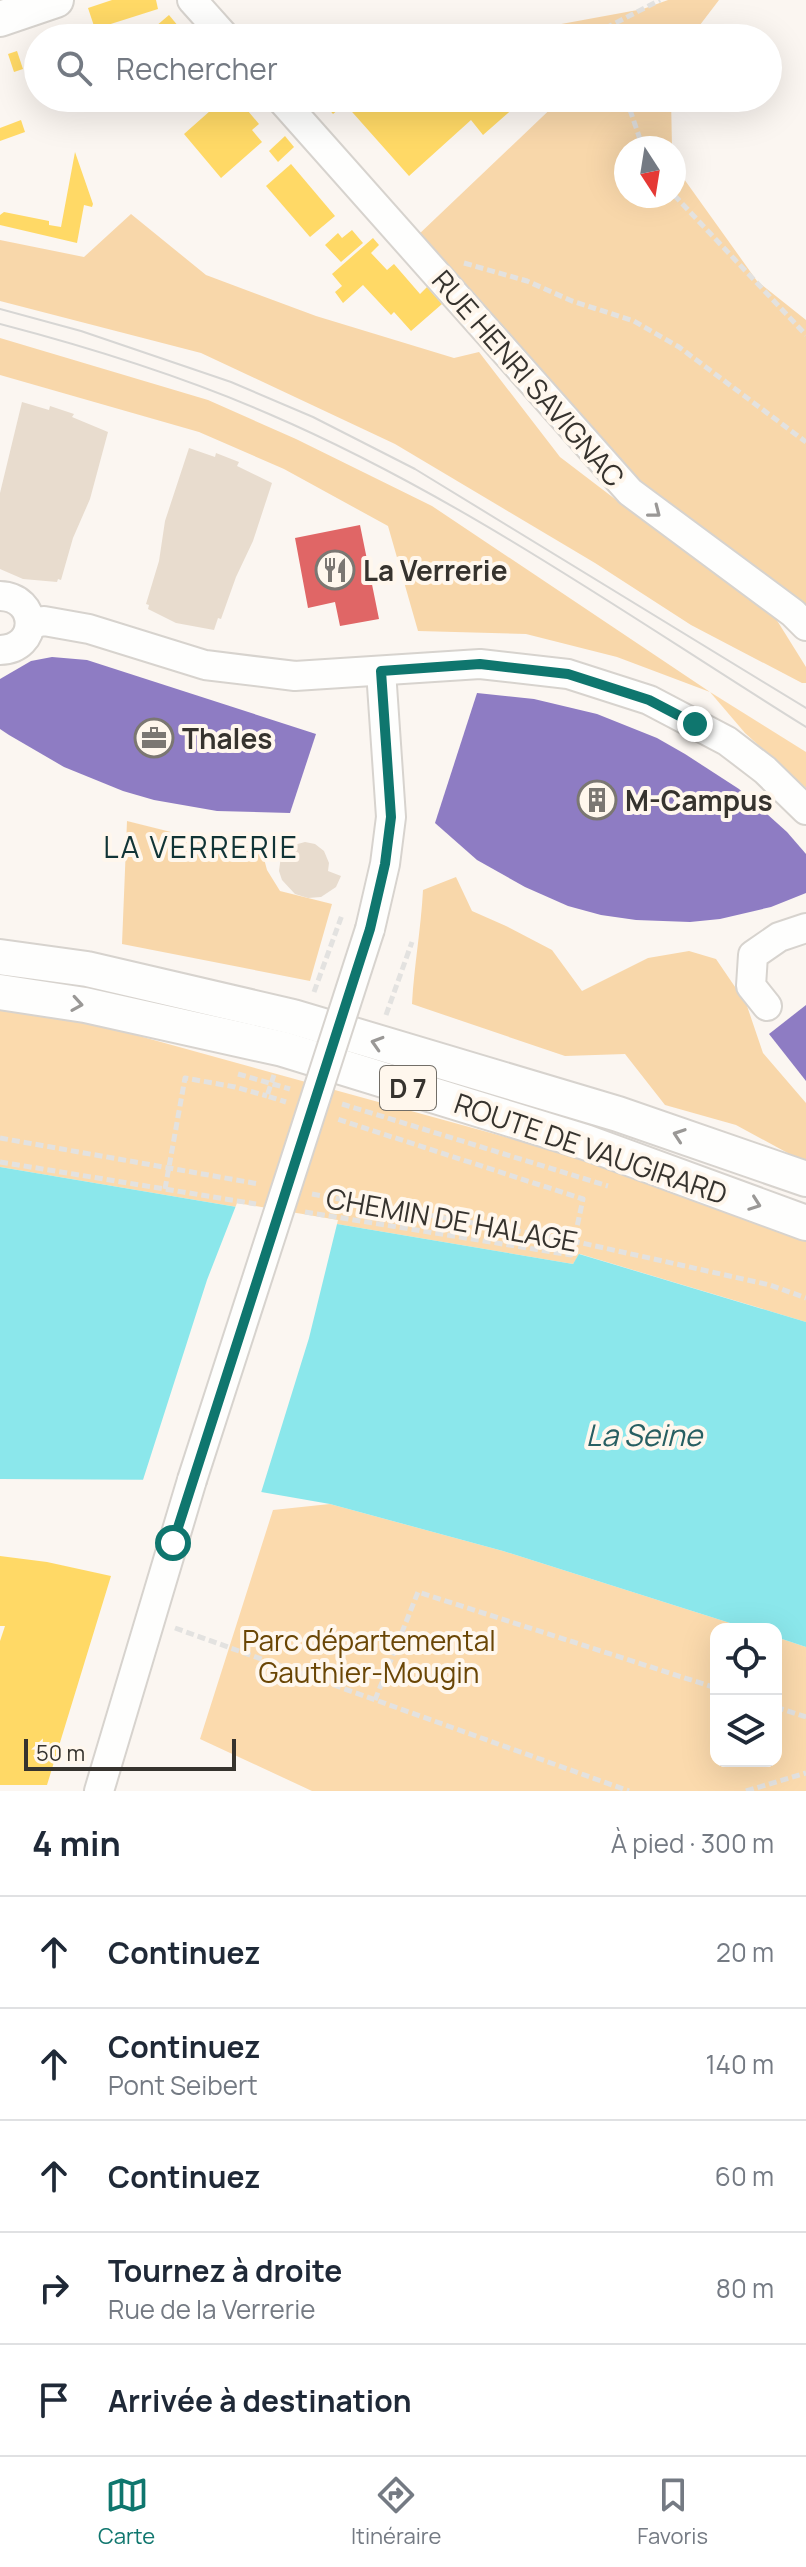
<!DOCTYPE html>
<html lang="fr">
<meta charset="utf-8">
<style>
:root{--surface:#fff;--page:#f6f6f7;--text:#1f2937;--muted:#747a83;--line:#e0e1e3;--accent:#0f766e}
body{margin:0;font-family:Manrope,sans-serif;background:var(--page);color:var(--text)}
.controls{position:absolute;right:24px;bottom:24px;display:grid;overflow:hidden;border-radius:16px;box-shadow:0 8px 32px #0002}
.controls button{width:72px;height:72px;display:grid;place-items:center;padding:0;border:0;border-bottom:2px solid var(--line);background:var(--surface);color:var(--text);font:40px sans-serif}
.compass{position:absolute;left:614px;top:136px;width:72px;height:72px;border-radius:50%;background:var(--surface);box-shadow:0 8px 32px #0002;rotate:168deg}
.scale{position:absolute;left:24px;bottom:20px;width:212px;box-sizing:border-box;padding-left:8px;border:4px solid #36332e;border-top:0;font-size:22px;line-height:28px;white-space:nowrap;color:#36332e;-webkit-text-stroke:6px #fff7ed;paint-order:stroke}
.stop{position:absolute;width:24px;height:24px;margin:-18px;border:6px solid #0f766e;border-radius:50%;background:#fff}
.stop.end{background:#0f766e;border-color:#fff;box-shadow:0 2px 8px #0008}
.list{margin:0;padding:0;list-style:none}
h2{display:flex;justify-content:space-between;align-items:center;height:104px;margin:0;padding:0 32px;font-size:34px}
h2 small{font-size:26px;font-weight:400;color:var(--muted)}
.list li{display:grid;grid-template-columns:52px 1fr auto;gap:24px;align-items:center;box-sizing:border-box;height:112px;padding:0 32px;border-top:2px solid var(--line)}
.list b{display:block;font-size:30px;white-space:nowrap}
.list p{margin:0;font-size:26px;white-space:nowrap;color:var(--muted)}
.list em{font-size:26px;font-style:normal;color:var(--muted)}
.icon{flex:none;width:44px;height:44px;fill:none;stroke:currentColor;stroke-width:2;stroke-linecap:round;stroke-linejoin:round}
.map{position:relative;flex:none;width:806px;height:1791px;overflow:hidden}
.search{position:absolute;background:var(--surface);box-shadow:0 8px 32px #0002;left:24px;right:24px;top:24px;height:88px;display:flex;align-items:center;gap:20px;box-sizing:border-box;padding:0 28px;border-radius:44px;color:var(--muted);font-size:30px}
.sheet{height:664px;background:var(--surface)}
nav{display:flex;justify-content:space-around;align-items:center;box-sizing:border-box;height:112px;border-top:2px solid var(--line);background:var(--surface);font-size:22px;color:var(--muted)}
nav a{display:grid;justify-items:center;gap:4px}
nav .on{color:var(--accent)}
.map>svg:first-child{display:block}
.green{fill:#fbdaad}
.forest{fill:#f8d7aa}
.water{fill:#8be7eb}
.pier{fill:#fbf6f1}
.homes{fill:#ffd966}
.shops{fill:#e06666}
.offices{fill:#8e7cc3}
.building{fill:#e8dcce}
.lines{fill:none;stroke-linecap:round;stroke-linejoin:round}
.minor-casing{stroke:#d7d3ce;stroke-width:32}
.major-casing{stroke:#d7d3ce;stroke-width:38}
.path{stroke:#e3e2e0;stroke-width:5;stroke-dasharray:8 4;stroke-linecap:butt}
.minor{stroke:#fefefd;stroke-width:28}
.major{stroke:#fefefd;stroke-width:34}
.tram{stroke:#d7d6d4;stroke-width:2}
.minor-bridge-casing{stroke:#d7d3ce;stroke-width:32;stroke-linecap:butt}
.minor-bridge{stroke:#fefefd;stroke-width:28}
.oneway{stroke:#9a9896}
.route{stroke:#0f766e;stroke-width:10}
.labels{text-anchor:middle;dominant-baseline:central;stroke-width:8;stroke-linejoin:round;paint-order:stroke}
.shield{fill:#fff7ed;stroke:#726e67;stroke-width:2}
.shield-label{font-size:26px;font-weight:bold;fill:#36332e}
.street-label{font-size:28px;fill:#36332e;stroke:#fff7ed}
.poi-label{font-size:28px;font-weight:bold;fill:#36332e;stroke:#fff7ed;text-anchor:start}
.park-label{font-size:28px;fill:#6a4605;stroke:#fff7ed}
.neighbourhood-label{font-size:30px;letter-spacing:2px;fill:#113436;stroke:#fff7ed}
.water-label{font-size:30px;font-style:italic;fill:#275f62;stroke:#fff7ed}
</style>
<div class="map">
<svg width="806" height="1791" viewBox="0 0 806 1791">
<rect width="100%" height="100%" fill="#fbf6f1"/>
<g class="green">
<path d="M710 692 806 752V788L745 733Z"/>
<path d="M0 1010 103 1026 694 1189 806 1226V1322L580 1254 573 1264 0 1167Z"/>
<path d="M330 1504 503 1551 749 1629H716V1761H776V1637L806 1647V1791H312L200 1739 273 1510Z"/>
</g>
<g class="forest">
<path d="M668 0H719L690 38H541L534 29 643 9Z"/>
<path d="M562 98H671L672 148H626V196H674V165L757 281 806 320V606L633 476 417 236Z"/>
<path d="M131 214 206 275 316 316 454 358 479 352 560 457 653 528 773 614 806 667V683H802L691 625 595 563 395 444 201 353 0 301V240L84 257Z"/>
<path d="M0 338 208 400 296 439 432 506 710 692 617 657 526 634 418 631 388 526 284 469 199 432 0 375Z"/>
<path d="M127 821 263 855 267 870 280 891 332 904 310 981 122 944Z"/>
<path d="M456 877 472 911 506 926 552 950 582 991 648 958 689 951 716 959 746 1003 763 1053 806 1103V1163L736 1125 665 1105 625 1054 565 1056 412 1004C414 966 421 929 423 890Z"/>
</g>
<path class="water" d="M0 1167 573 1264 579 1254 806 1322V1647L776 1637V1629H749L503 1551 330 1504 192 1480 0 1479Z"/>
<path class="pier" d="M237 1203 338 1220 309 1338 260 1496 192 1484 142 1483 207 1280Z"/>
<g class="homes">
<path d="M112 0H156L158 9 95 29 88 8Z"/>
<path d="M169 15 188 38H142Z"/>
<path d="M17 51 23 69 14 72 8 54Z"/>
<path d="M215 98H237L259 124 252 130 262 142 221 178 184 134 219 103Z"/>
<path d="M319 98H525L483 135 471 120 409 176 345 104 333 114Z"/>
<path d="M21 120 25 132 0 141V128Z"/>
<path d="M285 136 294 147 278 162 269 151Z"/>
<path d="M75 152 93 204 92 207 84 205 77 243 0 225V215L4 212 49 221V225L61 227Z"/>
<path d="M291 164 335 216 310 237 266 186Z"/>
<path d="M352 230 363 243 341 262 325 245 338 233 342 238Z"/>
<path d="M373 238 379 245 371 253 387 270 394 264 420 294 427 287 442 304 411 331 394 312 391 315 363 285 343 303 335 292 342 286 332 274Z"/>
<path d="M0 1556 47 1562 111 1576 47 1785H0V1641L5 1626H0Z"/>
</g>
<path class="shops" d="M360 525 379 619 340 626 335 602 308 608 295 538Z"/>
<g class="offices">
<path d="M52 657 87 660 316 734 290 813 217 811 154 800 123 791 64 767 9 735 0 729V679L31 661Z"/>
<path d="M477 693 534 699 597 714 657 738 685 754 739 789 787 832 806 854V893L771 907 720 919 690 922 636 920 601 915 568 906 525 887 477 860 435 823Z"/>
<path d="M806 1005V1081L769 1034Z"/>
</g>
<g class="building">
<path d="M22 402 49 410 50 406 74 414 72 417 108 432 90 499 73 538 61 580 58 579 57 582 23 579 0 569V493Z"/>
<path d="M189 448 215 457 216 453 239 462 237 466 272 483 253 541 236 577 221 619 218 618 214 630 176 623 148 609 149 605 146 604 159 561 165 521Z"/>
<path d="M305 842 315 844 324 851 329 863 328 871 341 876 336 887 321 897 308 898 295 894 282 880 279 871 281 856 294 845Z"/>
</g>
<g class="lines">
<defs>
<g id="minor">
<path d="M192 0 226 38"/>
<path d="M280 98 630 492 793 613 806 626"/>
<path d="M0 596C39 597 40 649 0 650"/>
<path d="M30 624 44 621 89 629 205 665 295 676 480 664 568 674 649 700 727 741 765 770 806 810"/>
<path d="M370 929 385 864 391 817 381 671"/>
<path d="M767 1006 751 986 753 955 779 937 806 928"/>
<path d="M99 1791 192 1480"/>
</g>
<g id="major">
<path d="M0 19 56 0"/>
<path d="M0 957 87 969 293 1017 618 1114 806 1179"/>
<path d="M0 992 85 1005 283 1049 585 1142 806 1223"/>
</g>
</defs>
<use href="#minor" class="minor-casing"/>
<use href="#major" class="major-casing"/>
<g class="path">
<path d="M605 38 602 30 660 0"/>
<path d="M626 98 643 148"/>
<path d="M674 195 806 335"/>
<path d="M464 263 527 281 572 301 634 321 679 347 806 442"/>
<path d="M314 992 342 915"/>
<path d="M386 1015 412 942"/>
<path d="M238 1074 290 1089"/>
<path d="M274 1075 267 1096 286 1102"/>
<path d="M342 1104 608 1186"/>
<path d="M0 1138 259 1184"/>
<path d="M0 1162 256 1204"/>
<path d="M165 1189 185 1078 235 1087 267 1096"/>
<path d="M312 1194 573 1241 770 1285 806 1298"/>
<path d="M305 1212 571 1255 583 1199 337 1119"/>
<path d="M175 1628 629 1791"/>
<path d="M375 1700 418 1592 716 1688"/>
<path d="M776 1707 806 1717"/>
<path d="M746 1791 806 1773"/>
</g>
<use href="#minor" class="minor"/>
<use href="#major" class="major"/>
<g class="tram">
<path d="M0 309 81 331 231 382 313 417 415 469 806 708"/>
<path d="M0 324C92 348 182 376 269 414 460 496 631 618 806 727"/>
</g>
<defs>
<path id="minor-bridge" d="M192 1480 370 929"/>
</defs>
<use href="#minor-bridge" class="minor-bridge-casing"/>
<use href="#minor-bridge" class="minor-bridge"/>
</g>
<defs><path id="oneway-chevron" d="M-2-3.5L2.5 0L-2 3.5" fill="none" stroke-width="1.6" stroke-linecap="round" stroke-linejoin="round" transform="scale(2)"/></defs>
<g class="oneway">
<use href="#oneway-chevron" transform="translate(655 512) rotate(38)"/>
<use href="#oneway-chevron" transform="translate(77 1004) rotate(9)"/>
<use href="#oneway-chevron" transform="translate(377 1043) rotate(-163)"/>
<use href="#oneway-chevron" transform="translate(679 1135) rotate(-161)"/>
<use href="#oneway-chevron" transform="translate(755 1204) rotate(20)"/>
</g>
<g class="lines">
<path class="route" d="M173 1543 370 929 385 864 391 817 381 671 480 664 568 674 649 700 695 724"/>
</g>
<defs>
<symbol id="restaurant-ring" viewBox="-11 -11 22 22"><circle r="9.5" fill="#fff7ed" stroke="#7b7772" stroke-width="1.5"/><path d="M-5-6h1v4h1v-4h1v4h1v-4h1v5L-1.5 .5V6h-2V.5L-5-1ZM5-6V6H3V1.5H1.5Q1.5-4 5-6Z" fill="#7b7772"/></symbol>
<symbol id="office-ring" viewBox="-11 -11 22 22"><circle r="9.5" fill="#fff7ed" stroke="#7b7772" stroke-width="1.5"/><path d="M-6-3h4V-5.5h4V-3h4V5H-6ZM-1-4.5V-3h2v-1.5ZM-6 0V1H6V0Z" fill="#7b7772"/></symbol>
<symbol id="building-ring" viewBox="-11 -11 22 22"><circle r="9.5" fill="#fff7ed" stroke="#7b7772" stroke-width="1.5"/><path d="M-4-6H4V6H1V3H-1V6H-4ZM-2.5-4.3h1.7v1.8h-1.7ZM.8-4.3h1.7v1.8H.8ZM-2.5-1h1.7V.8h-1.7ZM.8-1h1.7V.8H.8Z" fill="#7b7772"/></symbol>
</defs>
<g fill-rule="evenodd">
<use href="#restaurant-ring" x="313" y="548" width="44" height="44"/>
<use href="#office-ring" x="132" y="716" width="44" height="44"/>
<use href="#building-ring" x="575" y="778" width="44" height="44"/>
</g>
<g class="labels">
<rect class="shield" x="380" y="1066" width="56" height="44" rx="6"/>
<g class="shield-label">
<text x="408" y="1088">D 7</text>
</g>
<g class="street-label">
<text transform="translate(529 378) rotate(49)">RUE HENRI SAVIGNAC</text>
<text transform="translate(591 1148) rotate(19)">ROUTE DE VAUGIRARD</text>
<text transform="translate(452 1219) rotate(10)">CHEMIN DE HALAGE</text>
</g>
<g class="poi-label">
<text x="363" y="570">La Verrerie</text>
<text x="182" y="738">Thales</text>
<text x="625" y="800">M-Campus</text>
</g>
<g class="park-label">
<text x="369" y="1640">Parc départemental<tspan x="369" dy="32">Gauthier-Mougin</tspan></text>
</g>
<g class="neighbourhood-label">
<text x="201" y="846">LA VERRERIE</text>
</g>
<g class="water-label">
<text x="644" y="1434">La Seine</text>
</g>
</g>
</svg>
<div class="controls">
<button><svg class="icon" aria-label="locate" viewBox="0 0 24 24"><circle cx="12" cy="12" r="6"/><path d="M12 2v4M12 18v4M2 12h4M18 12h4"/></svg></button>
<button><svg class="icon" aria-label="layers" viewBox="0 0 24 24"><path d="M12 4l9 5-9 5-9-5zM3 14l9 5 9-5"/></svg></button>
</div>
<svg class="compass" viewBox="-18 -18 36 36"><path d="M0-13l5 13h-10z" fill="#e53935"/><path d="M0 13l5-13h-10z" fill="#747a83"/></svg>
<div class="scale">50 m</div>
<div class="stop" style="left:173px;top:1543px"></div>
<div class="stop end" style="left:695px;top:724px"></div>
<div class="search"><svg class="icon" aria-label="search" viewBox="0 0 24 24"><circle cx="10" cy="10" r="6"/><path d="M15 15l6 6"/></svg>Rechercher</div>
</div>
<section class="sheet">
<h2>4 min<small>À pied · 300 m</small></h2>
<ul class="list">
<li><svg class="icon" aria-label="ahead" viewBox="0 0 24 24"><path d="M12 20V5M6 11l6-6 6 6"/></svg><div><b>Continuez</b></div><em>20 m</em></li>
<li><svg class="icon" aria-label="ahead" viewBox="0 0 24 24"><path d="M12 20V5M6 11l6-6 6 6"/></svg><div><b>Continuez</b><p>Pont Seibert</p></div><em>140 m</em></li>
<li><svg class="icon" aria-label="ahead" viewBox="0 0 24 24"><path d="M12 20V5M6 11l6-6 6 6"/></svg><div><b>Continuez</b></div><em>60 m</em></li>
<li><svg class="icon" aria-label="right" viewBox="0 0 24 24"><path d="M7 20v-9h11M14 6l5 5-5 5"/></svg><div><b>Tournez à droite</b><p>Rue de la Verrerie</p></div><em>80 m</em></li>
<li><svg class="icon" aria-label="arrive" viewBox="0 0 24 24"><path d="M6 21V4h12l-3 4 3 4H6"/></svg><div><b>Arrivée à destination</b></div></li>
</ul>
</section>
<nav>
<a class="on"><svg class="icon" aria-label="map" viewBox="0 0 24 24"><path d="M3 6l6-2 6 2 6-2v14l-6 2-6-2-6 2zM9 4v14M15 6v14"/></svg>Carte</a>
<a><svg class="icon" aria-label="directions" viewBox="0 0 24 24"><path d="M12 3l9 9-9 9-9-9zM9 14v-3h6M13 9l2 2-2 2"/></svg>Itinéraire</a>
<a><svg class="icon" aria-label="saved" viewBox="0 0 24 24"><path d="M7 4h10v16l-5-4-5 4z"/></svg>Favoris</a>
</nav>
